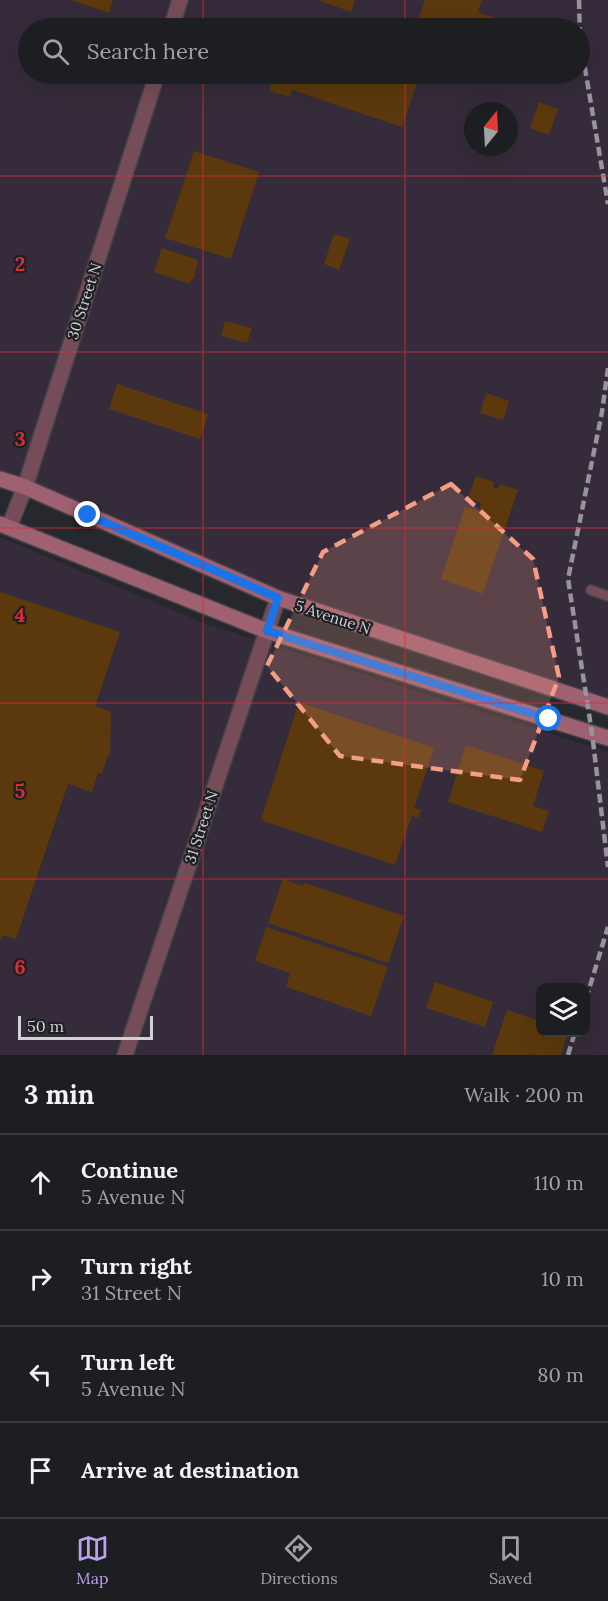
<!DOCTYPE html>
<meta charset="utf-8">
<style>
:root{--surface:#1d1e22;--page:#25272a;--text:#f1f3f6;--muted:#a0a2a5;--line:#3b3c40;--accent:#bca0f2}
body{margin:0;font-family:Lora,serif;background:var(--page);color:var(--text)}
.controls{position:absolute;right:18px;bottom:18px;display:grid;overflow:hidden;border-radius:12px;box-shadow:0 6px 24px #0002}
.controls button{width:54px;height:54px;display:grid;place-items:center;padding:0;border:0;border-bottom:2px solid var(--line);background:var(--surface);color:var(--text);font:30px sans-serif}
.compass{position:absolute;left:464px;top:102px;width:54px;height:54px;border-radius:50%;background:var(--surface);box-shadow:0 6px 24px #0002;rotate:18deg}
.scale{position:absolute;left:18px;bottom:15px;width:135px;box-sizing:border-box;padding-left:6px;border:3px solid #d1d2d5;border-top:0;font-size:16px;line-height:21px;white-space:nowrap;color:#d1d2d5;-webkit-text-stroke:4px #1d1f23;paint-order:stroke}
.stop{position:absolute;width:18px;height:18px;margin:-14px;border:4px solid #1a73e8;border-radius:50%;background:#fff}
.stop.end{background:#1a73e8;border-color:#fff;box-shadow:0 2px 6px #0008}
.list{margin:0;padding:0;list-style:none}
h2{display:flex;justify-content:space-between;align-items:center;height:78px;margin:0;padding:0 24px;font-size:26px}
h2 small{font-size:20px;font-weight:400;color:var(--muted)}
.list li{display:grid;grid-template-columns:39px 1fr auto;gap:18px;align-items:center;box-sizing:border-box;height:96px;padding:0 24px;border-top:2px solid var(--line)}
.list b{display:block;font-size:22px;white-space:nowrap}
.list p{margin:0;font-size:20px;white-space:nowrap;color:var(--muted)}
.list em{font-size:20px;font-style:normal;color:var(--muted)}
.icon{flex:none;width:33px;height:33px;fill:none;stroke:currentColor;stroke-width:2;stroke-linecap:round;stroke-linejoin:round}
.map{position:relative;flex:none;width:608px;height:1055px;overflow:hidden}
.search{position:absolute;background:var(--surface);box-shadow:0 6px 24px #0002;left:18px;right:18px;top:18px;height:66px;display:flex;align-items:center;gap:15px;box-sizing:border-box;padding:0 21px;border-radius:33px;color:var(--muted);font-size:22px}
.sheet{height:462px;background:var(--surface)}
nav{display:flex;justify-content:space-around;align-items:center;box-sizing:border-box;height:84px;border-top:2px solid var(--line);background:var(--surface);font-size:16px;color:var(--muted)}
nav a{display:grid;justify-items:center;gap:3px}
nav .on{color:var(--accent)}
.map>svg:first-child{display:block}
.industrial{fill:#362b3a;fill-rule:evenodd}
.building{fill:#5b390d}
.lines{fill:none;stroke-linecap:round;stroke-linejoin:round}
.lane-casing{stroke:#424348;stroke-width:12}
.street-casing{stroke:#424348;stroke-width:18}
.secondary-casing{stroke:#424348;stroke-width:18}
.lane{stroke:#754d58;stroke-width:9}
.street{stroke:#754d58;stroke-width:15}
.secondary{stroke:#9f6172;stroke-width:15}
.rail{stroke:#95969a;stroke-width:4.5;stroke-dasharray:9 4.5;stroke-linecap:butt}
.route{stroke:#1a73e8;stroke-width:8}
.marked{fill:#f49e86;fill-opacity:0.2;stroke:#f49e86;stroke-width:4.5;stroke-dasharray:12 8;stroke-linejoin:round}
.grid{fill:none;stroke:#d63031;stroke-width:1.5;stroke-opacity:0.55}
.labels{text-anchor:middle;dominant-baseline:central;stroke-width:4.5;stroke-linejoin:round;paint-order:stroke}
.street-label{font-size:15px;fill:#d1d2d5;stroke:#1d1f23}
.grid-label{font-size:20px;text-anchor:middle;font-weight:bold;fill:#d63031;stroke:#1d1f23;stroke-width:4.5;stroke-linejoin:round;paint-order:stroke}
</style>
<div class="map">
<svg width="608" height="1055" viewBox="0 0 608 1055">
<rect width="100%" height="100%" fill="#27282d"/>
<g class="industrial">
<path d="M0 0H608V710L278 598 0 477ZM28 28H580V74H28ZM473 111H509V147H473Z"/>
<path d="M0 537 203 623 608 752V1055H0ZM540 987H586V1032H540Z"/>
</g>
<g class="building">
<path d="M71 0H113L109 13Z"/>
<path d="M318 0H355L351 12Z"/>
<path d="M425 0H482L478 12 525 28H415Z"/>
<path d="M271 74H420L402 127 292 90 290 97 269 91 273 79 269 78Z"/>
<path d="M539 102 558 109 549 135 530 128Z"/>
<path d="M194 151 259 172 231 259 165 238Z"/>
<path d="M334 234 350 239 339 270 324 264Z"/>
<path d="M162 248 198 260 194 279 192 278 190 284 154 272Z"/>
<path d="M225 321 252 328 247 343 221 336Z"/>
<path d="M117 384 208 414 200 439 109 409Z"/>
<path d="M486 393 509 401 503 420 480 413Z"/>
<path d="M476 476 494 482 493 487 498 489 500 484 518 490 483 594 441 579 465 507 479 511 481 503 468 498Z"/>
<path d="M0 592 120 632 95 706 111 712 110 756 108 755 102 774 98 773 92 792 68 784 16 939 2 935 0 941Z"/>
<path d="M299 702 434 748 414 808 421 810 418 818 412 816 395 865 261 820Z"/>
<path d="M466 745 544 771 533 806 549 811 542 832 448 802Z"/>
<path d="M283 879 303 886 304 883 404 916 388 963 268 923Z"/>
<path d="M266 927 388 967 371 1016 286 987 290 973 255 961Z"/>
<path d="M435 982 493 1002 485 1027 426 1008Z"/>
<path d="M507 1010 540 1021V1032H568L561 1055H492Z"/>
</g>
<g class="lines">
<defs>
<path id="lane" d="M591 590 608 596"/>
<g id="street">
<path d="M171 28 180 0"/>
<path d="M9 527 25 487 157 74"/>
<path d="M125 1055 278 598"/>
</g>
<g id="secondary">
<path d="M0 479 25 487 278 598 608 707"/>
<path d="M0 524 267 631 608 738"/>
</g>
</defs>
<use href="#lane" class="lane-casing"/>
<use href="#street" class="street-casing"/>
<use href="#secondary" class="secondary-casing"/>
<use href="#lane" class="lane"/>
<use href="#street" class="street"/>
<use href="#secondary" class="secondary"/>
<g class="rail">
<path d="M579 0 580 39 608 204"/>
<path d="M608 368 602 412 568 579 592 733 608 867"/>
<path d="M586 999 608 927"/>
<path d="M568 1055 575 1032"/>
</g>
</g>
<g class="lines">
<path class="route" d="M88 515 278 598 267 631 549 719"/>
</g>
<path class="marked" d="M451 484 533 559 559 677 520 780 340 756 267 666 323 552Z"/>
<path class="grid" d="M203 0V28M405 0V28M203 74V1055M405 74V1055M0 176H608M0 352H608M0 528H608M0 703H608M0 879H608"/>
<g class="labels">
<g class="street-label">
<text transform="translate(84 301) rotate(-72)">30 Street N</text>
<text transform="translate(333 617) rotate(18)">5 Avenue N</text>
<text transform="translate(201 827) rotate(-72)">31 Street N</text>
</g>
</g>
<g class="grid-label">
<text x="20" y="271">2</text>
<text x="20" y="446">3</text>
<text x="20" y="622">4</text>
<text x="20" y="798">5</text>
<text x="20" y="974">6</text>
</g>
</svg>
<div class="controls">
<button><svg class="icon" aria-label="layers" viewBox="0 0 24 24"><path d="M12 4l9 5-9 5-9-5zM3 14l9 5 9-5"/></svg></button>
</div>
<svg class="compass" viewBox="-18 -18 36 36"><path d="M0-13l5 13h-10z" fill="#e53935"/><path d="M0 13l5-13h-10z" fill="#a0a2a5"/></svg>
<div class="scale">50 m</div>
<div class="stop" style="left:549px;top:719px"></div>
<div class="stop end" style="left:88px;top:515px"></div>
<div class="search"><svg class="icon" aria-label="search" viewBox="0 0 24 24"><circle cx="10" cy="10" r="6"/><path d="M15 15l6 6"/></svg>Search here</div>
</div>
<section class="sheet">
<h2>3 min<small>Walk · 200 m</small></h2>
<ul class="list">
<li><svg class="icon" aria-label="ahead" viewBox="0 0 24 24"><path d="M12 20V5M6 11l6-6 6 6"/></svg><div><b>Continue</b><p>5 Avenue N</p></div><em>110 m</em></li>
<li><svg class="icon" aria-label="right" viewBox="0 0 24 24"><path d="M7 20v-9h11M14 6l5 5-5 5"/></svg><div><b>Turn right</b><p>31 Street N</p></div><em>10 m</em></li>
<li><svg class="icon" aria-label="left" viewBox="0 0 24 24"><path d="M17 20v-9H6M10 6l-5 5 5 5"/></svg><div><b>Turn left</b><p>5 Avenue N</p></div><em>80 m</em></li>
<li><svg class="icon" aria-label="arrive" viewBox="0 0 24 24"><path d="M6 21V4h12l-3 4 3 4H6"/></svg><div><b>Arrive at destination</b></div></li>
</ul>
</section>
<nav>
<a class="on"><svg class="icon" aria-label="map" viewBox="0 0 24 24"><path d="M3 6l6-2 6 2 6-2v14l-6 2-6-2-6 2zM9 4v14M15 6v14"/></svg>Map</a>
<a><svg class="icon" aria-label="directions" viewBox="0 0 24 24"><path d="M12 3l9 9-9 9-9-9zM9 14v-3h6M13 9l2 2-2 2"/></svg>Directions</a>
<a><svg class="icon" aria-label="saved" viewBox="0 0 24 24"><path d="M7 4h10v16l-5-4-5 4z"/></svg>Saved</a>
</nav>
